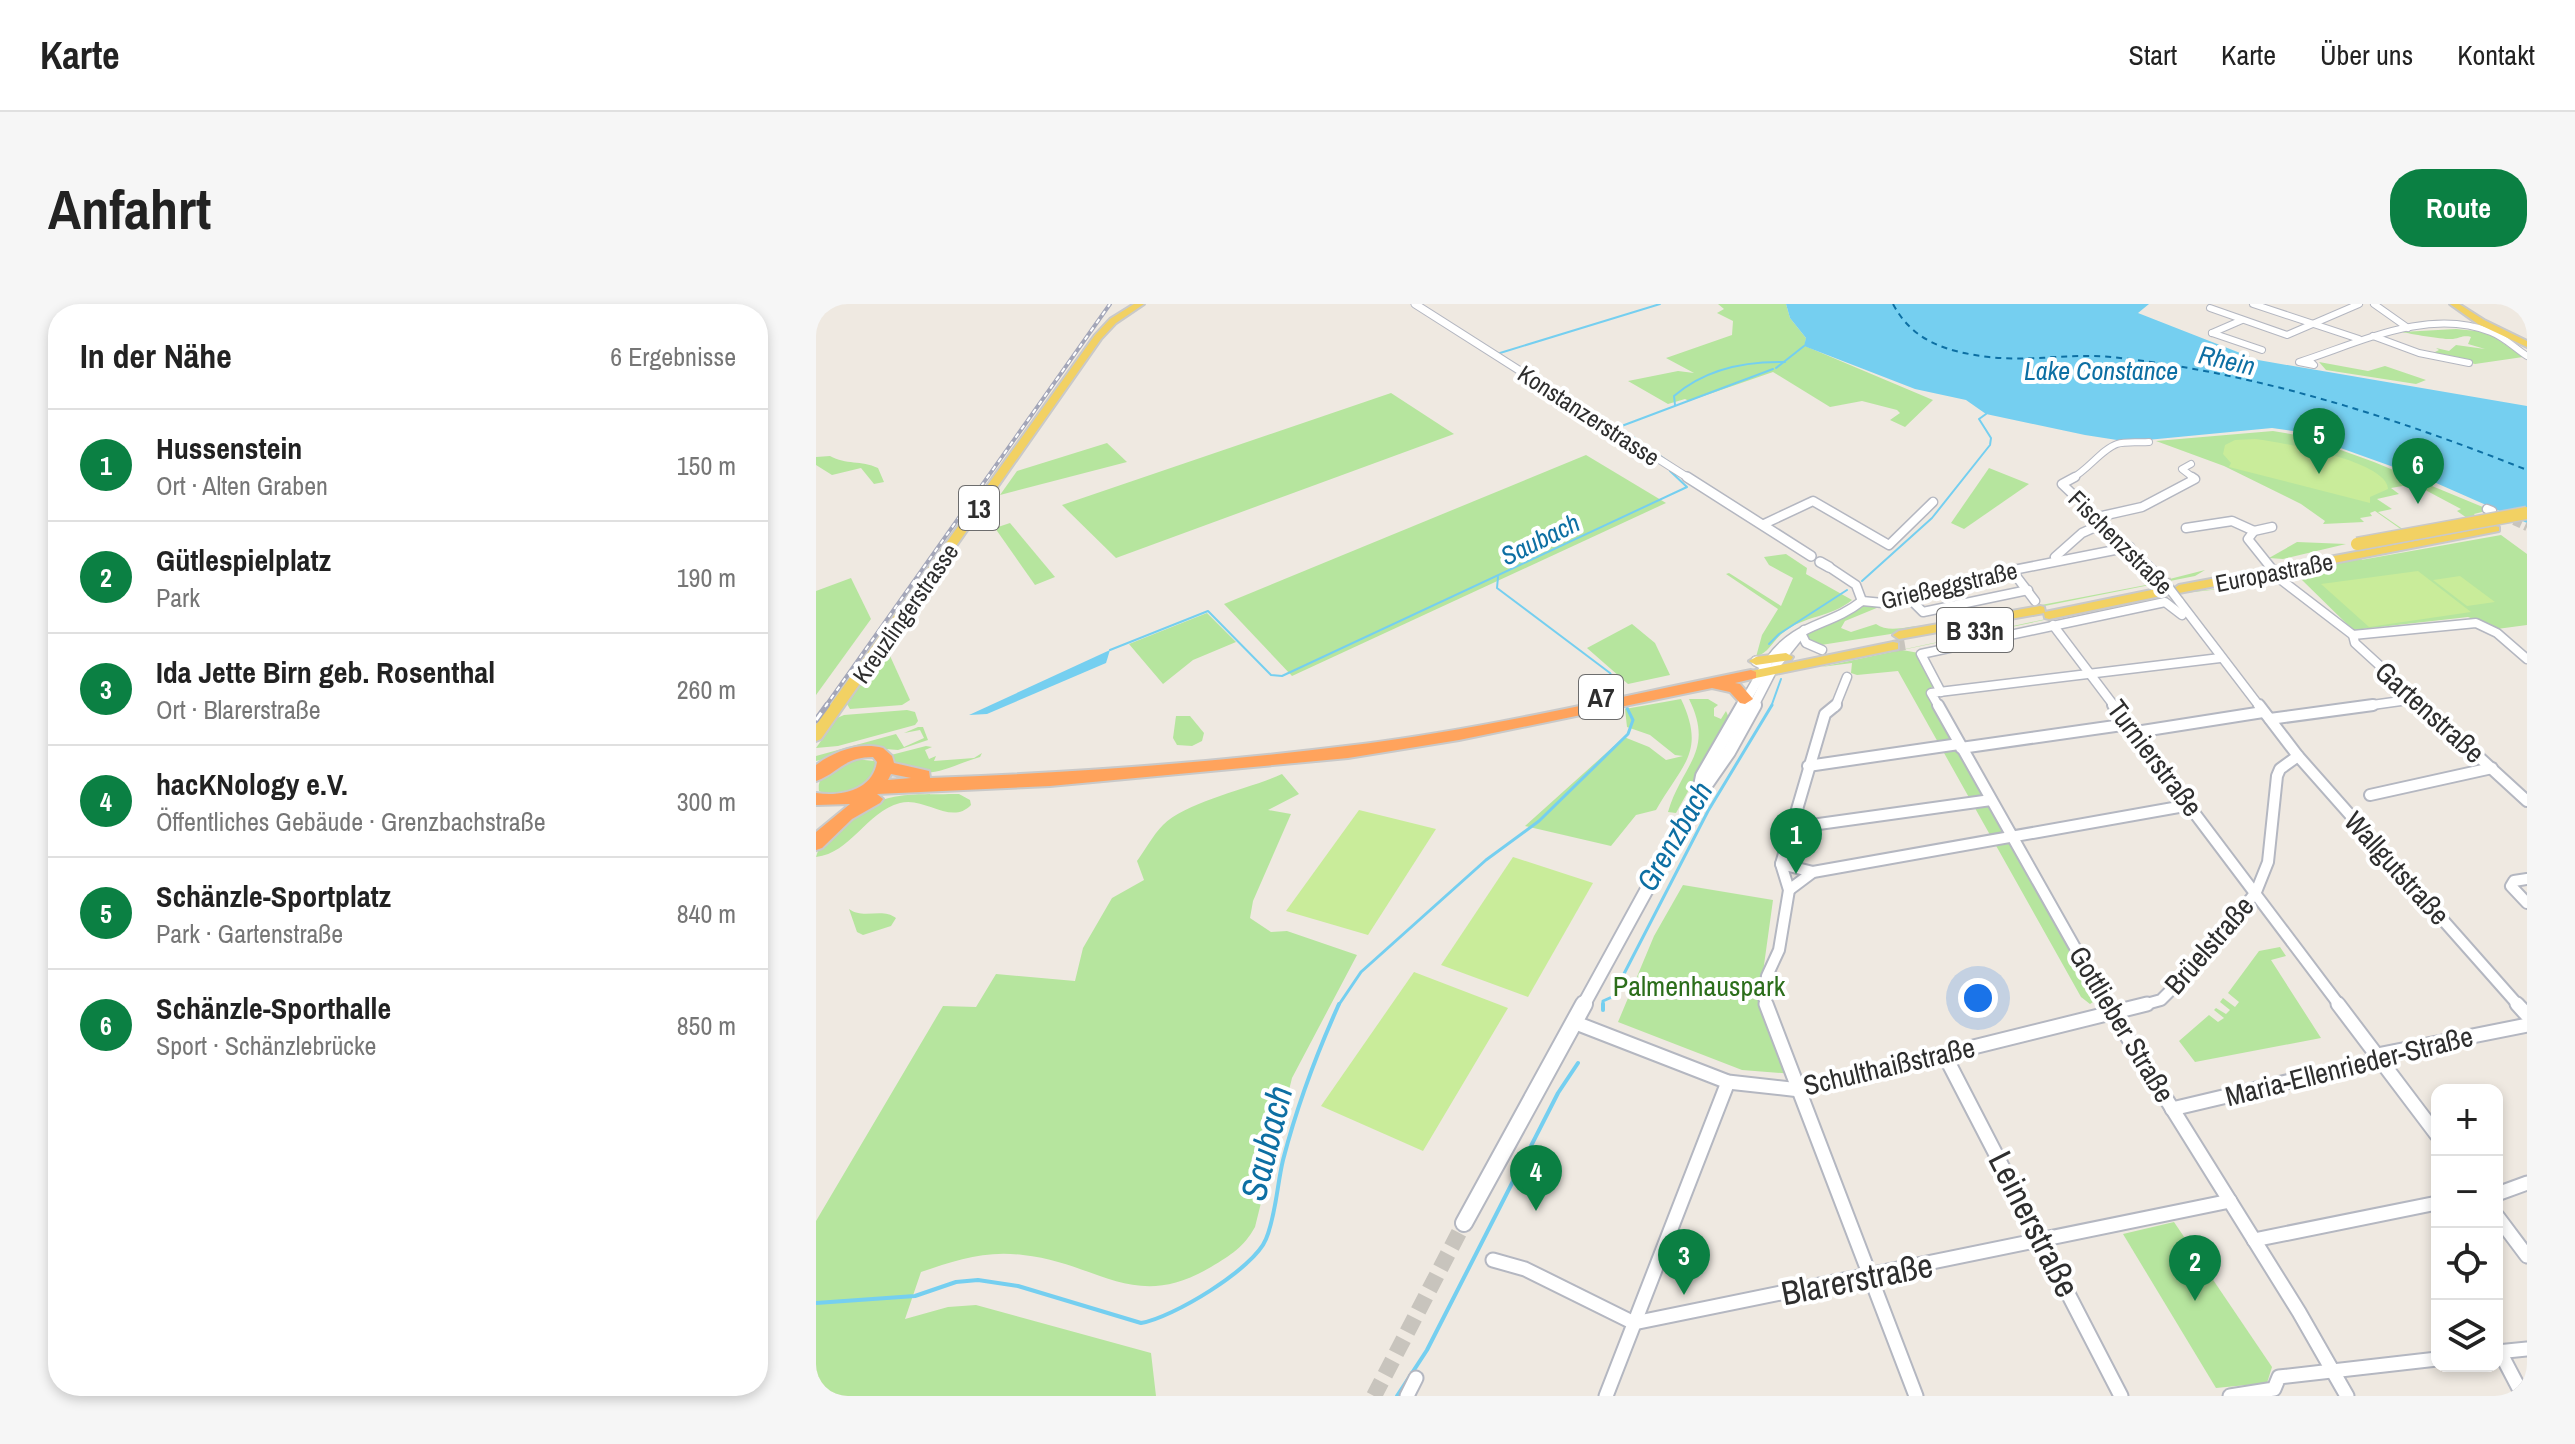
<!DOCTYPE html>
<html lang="de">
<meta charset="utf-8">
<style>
:root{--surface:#fff;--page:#f6f6f6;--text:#222;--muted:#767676;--line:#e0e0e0;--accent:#0b8043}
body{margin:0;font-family:"Archivo Narrow",sans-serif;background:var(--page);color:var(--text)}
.controls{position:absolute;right:24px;bottom:24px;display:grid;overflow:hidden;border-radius:16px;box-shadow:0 4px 12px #0003}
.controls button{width:72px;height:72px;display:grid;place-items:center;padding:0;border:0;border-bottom:2px solid var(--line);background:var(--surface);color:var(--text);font:40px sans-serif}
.you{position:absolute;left:1162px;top:694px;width:28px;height:28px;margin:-20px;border:6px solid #fff;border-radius:50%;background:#1a73e8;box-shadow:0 0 0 12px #1a73e833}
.badge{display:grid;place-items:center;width:52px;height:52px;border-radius:50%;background:var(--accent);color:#fff;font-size:26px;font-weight:700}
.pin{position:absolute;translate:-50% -66px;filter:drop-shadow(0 2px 4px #0008)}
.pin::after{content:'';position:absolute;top:42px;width:28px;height:24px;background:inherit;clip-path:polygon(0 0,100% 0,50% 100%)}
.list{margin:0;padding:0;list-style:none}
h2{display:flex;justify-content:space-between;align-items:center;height:104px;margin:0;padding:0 32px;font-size:34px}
h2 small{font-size:26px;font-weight:400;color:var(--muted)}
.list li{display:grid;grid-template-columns:52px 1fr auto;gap:24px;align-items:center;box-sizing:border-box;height:112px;padding:0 32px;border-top:2px solid var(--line)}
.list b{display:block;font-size:30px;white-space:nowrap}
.list p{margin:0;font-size:26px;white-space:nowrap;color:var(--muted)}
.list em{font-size:26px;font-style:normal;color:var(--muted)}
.icon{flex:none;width:44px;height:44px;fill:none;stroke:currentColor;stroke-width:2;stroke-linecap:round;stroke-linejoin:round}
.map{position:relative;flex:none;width:1711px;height:1092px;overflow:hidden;border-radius:32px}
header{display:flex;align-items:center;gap:48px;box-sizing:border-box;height:112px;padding:0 40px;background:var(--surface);border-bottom:2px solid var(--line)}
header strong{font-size:38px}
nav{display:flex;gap:44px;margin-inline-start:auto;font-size:28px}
.intro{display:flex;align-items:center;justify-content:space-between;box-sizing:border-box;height:192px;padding:0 48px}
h1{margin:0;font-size:56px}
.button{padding:20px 36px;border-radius:32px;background:var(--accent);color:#fff;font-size:28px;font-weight:700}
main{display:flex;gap:48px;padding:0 48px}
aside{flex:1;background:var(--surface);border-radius:32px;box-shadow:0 4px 12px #0003}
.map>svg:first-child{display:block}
.green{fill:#b6e59e;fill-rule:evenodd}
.pitch{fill:#c9ec9a}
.water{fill:#75cff0}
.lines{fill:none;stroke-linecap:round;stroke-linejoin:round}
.stream-far2{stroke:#75cff0;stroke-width:2}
.stream-far1{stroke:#75cff0;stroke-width:3}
.stream{stroke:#75cff0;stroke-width:4}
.ferry{stroke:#0d6fa3;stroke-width:2;stroke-dasharray:6 5;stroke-linecap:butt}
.minor-tunnel{stroke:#c8c4bd;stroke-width:8;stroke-dasharray:8 4;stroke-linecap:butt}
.tertiary-tunnel{stroke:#c8c4bd;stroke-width:16;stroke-dasharray:16 8;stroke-linecap:butt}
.primary-tunnel{stroke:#c8c4bd;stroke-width:12;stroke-dasharray:12 6;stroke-linecap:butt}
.minor-far3-casing{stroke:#b4b7c1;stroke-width:8}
.minor-far2-casing{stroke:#b4b7c1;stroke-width:11}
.minor-far1-casing{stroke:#b4b7c1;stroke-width:14}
.minor-casing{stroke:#b4b7c1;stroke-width:17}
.tertiary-far3-casing{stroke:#b4b7c1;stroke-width:9}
.tertiary-far2-casing{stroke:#b4b7c1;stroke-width:12}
.tertiary-far1-casing{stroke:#b4b7c1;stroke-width:16}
.tertiary-casing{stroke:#b4b7c1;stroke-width:20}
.primary-casing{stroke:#c9c9c9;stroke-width:4}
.motorway-casing{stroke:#c9c9c9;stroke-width:4}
.minor-far3{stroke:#fff;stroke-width:6}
.minor-far2{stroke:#fff;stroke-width:8}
.minor-far1{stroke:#fff;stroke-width:10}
.minor{stroke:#fff;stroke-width:13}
.tertiary-far3{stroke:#fff;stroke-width:7}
.tertiary-far2{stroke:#fff;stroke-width:9}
.tertiary-far1{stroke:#fff;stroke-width:12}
.tertiary{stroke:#fff;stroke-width:16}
.primary{fill:#f2d163;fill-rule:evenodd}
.motorway{fill:#ffa35c;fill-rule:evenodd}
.rail-far1-casing{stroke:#a3a6b8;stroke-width:4}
.rail-casing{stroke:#a3a6b8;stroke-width:6}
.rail-far1{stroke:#fff;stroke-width:2;stroke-dasharray:5;stroke-linecap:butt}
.rail{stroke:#fff;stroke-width:3;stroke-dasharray:9;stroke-linecap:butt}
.minor-bridge-casing{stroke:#b4b7c1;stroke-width:11;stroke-linecap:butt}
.primary-bridge-casing{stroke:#c9c9c9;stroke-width:15;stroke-linecap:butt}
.minor-bridge{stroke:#fff;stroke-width:8}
.primary-bridge{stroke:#f2d163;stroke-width:12}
.labels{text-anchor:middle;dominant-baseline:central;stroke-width:8;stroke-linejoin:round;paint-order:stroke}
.far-street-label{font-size:24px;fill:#2e2e2e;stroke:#fff}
.far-water-label{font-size:26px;font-style:italic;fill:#0d6fa3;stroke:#fff}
.shield{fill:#fff;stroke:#6d6d6d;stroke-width:2}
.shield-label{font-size:26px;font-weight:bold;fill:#2e2e2e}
.street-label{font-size:28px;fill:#2e2e2e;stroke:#fff}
.park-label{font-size:28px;fill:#2c6e1b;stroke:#fff}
.water-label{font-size:30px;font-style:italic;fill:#0d6fa3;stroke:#fff}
.near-street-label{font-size:34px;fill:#2e2e2e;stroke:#fff}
.near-water-label{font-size:36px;font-style:italic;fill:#0d6fa3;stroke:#fff}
</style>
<header>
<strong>Karte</strong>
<nav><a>Start</a><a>Karte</a><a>Über uns</a><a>Kontakt</a></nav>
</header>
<div class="intro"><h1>Anfahrt</h1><a class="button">Route</a></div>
<main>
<aside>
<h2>In der Nähe<small>6 Ergebnisse</small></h2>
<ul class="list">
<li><span class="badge">1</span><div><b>Hussenstein</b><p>Ort · Alten Graben</p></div><em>150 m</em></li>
<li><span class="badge">2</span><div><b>Gütlespielplatz</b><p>Park</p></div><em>190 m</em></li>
<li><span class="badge">3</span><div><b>Ida Jette Birn geb. Rosenthal</b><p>Ort · Blarerstraße</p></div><em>260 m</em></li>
<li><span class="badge">4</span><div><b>hacKNology e.V.</b><p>Öffentliches Gebäude · Grenzbachstraße</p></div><em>300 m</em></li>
<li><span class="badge">5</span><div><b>Schänzle-Sportplatz</b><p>Park · Gartenstraße</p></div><em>840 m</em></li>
<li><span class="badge">6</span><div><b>Schänzle-Sporthalle</b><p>Sport · Schänzlebrücke</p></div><em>850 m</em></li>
</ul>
</aside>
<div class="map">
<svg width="1711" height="1092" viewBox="0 0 1711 1092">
<rect width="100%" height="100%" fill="#efe9e1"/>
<g class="green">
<path d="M902 0H970L974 14 990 34 989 42 1117 96 1089 123 1074 116 1084 109 1081 106 1046 97 1014 103 957 68 873 97 869 95 852 100 812 77 862 67 878 69 850 54 916 31 917 17 901 9 908 5Z"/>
<path d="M1640 25 1671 28 1707 53 1659 60 1615 50 1623 46 1620 44 1633 47 1640 41 1669 45 1652 40 1655 33C1646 31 1645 34 1637 35 1629 36 1595 30 1586 28Z"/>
<path d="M1503 58 1552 67 1569 62 1610 76 1600 80 1510 66Z"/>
<path d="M575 89 638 130 300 254 246 201Z"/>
<path d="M1457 127 1486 132 1558 158 1674 206 1658 210 1662 215 1586 226 1559 207 1554 209 1556 212 1544 214 1548 218 1507 220 1509 217 1485 200 1408 162 1340 137ZM1598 180 1645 205 1641 207 1651 214 1588 226 1562 208 1576 205 1561 195 1583 190 1575 184Z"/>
<path d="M291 139 311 158 184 191 201 167Z"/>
<path d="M770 151 850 199 476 372 408 300Z"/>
<path d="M14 152C30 161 45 156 62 164L68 178 58 180 45 164 16 171 0 161V153Z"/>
<path d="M1173 164 1213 180 1148 225 1135 219Z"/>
<path d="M194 219 239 273 219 281 179 224Z"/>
<path d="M1685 231 1711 250V321L1681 325 1652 313 1537 326 1486 276 1489 272 1479 271 1487 265 1549 253 1545 256Z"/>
<path d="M1481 238 1530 240 1467 255 1453 254Z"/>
<path d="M970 250 991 264 990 270 1036 296C1016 313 987 312 968 328 957 336 954 348 940 353L946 331 962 305 910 270 913 269 965 302 977 274 953 261 948 253Z"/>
<path d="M1389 266 1379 272 1138 320 1005 341 992 336 990 331 1047 302 1063 303 1029 317 1025 324 1035 328 1060 320C1075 331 1098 319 1116 322L1330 281Z"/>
<path d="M35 274 55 315 0 391V287Z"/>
<path d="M1449 280 1342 292 1086 346 1103 349 1101 352 1118 381 1111 388 1279 685 1280 696 1274 700 1265 693 1082 367 1041 371 1035 369 1036 359 1005 363 1342 291Z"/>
<path d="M391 309 420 338 377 356 347 380 313 340Z"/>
<path d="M816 320 839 339 854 371 812 380 771 344Z"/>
<path d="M70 343 94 396 86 401 34 405 31 400Z"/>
<path d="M865 395C890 448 867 459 840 506L820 511 795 542 709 522 808 433 833 443 850 456 867 452 859 451 834 431 811 423 809 405Z"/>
<path d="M873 395H892L902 401 898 404V412L905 415 910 407 913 414 860 509 852 508C866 460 899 448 873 395Z"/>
<path d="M91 406 99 408 102 417 99 421 22 442 0 444 21 414 28 411Z"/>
<path d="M360 412H374L388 429 386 437 376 442 361 441 357 434Z"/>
<path d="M102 423H107L112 436 82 446 57 444 0 457V452L80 430 88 443 108 434 104 426 88 429Z"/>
<path d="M110 442 116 443 109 446 113 455 120 452 118 457 158 454 166 449 164 453C132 462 118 477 81 463L75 451Z"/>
<path d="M39 455 58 457 62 461C58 484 23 499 3 487 0 467 24 461 39 455Z"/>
<path d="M466 470 483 490 452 506 475 510 437 597 434 614 455 628 471 627 541 651 476 774 439 923C428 943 415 951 395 963 318 1009 283 959 207 951 170 946 140 956 105 968L89 1015 132 1003 160 1001 335 1049 340 1092H0V917L127 702 160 703 180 670 259 677 267 644 296 594 328 576 321 557C329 546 337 531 347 521 371 497 434 485 466 470Z"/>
<path d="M143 490 154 496 155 501C135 522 109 492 84 499 50 508 35 549 0 553 4 539 12 533 22 524 68 485 86 491 143 490Z"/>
<path d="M867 581 957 596 944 690 978 770 926 766 802 718 838 632Z"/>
<path d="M33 605C48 616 66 603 80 614L75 622 47 631 41 628Z"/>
<path d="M1464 643 1470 652 1455 656 1505 734 1379 758 1363 737 1393 711 1402 718 1408 714 1398 706 1400 704 1410 710 1414 706 1404 698 1407 694 1419 703 1423 698 1412 689 1443 647Z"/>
<path d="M1358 918 1456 1063 1451 1079 1400 1084 1307 930Z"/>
</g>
<g class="pitch">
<path d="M1439 135C1465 138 1572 157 1572 185L1554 193V199L1413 163 1415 159 1407 150 1409 141 1419 136Z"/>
<path d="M1602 267 1655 308 1553 323 1505 280Z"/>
<path d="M1644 272 1679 298 1651 302 1617 276Z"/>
<path d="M543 506 620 525 552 631 470 607Z"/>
<path d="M697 553 777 579 712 693 625 661Z"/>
<path d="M598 668 692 704 607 847 505 802Z"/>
</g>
<g class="water">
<path d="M970 0H1333L1322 9 1442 56 1711 102V219L1611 175 1477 127 1456 124 1331 136H1301L1269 131 1170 110 1150 96 1099 85 988 42 990 34 974 14Z"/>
<path d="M294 346 290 359 171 410 153 411Z"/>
</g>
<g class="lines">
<g class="stream-far2">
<path d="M684 49 844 0"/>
<path d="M960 64 988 42"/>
<path d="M859 101 858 92C889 65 928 57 969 58"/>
<path d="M860 163 803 123 957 65"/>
<path d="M682 273 681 284 794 369 804 385"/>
<path d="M1046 277 1116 214 1174 141 1175 134 1163 115 1170 110"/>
<path d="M953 340 963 330 1031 286"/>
<path d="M294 346 392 307 455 371 466 372 871 183 854 167"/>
<path d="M955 403 965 375"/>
</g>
<g class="stream-far1">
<path d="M522 702 545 668 670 556 723 517 812 430 817 416 811 404"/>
<path d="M787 702V697L796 693 892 507 956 401"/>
</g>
<g class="stream">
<path d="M787 700V706"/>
<path d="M0 999 99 992 140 978 162 976 202 982 325 1019C356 1014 438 965 450 935 460 911 461 881 467 856 481 802 500 751 523 700"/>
<path d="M581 1092 611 1046 742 789 762 759"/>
</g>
<path class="ferry" d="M1077 0C1097 38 1132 48 1173 53 1214 58 1254 49 1295 53 1438 68 1578 113 1711 166"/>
<path class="minor-tunnel" d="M1687 212 1711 223"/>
<path class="tertiary-tunnel" d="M558 1092 648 919"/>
<g class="primary-tunnel">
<path d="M1344 282 1358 279"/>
<path d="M1077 342 1089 340"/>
</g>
<defs>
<g id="minor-far3">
<path d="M1437 0 1543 35"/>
<path d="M1558 0 1592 24"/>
<path d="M1394 4 1471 31 1543 0"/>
<path d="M0 9 11 0"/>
<path d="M1396 29 1446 46"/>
<path d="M1396 29 1426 16"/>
<path d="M1557 32 1603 49 1653 59"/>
<path d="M1494 57 1498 61 1483 58C1543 39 1612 3 1675 28 1688 33 1699 44 1711 52"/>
<path d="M1375 160 1366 165 1379 175"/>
<path d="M1255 175C1272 166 1286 145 1301 140 1310 137 1323 139 1333 138"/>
</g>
<g id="minor-far2">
<path d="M1259 173 1246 180 1347 276"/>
<path d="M1671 205 1676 207"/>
<path d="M1277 214 1326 203 1379 175 1376 173"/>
<path d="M948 220 997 197 1073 241 1117 198"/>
<path d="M1456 223 1438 227 1432 235 1464 275 1537 331 1539 339 1609 403"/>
<path d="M1370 224 1416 217 1438 227"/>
<path d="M1241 256 1239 253 1266 229 1286 220"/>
<path d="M1013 263 1040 281 1046 297"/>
<path d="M1197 268 1219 297"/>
<path d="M1091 292 1107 308 1212 286"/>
<path d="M1046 297 1067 299 1157 274 1314 243"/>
<path d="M1363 297 1444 403"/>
<path d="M1237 321 1299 403"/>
<path d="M985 329 990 339 1006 346"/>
<path d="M1537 331 1660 319 1681 329 1711 355"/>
<path d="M954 356C981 318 1013 323 1046 297"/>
<path d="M956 366 988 326"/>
<path d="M1125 388 1105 350 1349 298 1366 311"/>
<path d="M1019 403 1031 373"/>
<path d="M1123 403 1115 389 1404 354"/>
<path d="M1542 403 1599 395"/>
</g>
<g id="minor-far1">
<path d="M1122 401 1292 702"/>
<path d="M1297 401 1524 702"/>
<path d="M1443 401 1482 452 1703 702"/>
<path d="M1606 401 1711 497"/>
<path d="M1454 415 1557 401"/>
<path d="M1320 428 1447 408"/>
<path d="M1145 444 1313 420"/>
<path d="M992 462 1143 440"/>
<path d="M1554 491 1676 464"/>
<path d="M974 524 1175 496"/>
<path d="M965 560 997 568"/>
<path d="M1711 575 1698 577 1695 582 1711 599"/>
<path d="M973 586 997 568 1374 501"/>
<path d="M951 702 948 694 951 672 963 646 973 586 965 560 1009 410 1020 401"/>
<path d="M1323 702 1345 696 1389 652 1440 588 1452 558 1461 472 1464 465 1482 452"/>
</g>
<g id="minor">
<path d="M950 700 1100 1092"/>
<path d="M1291 700 1483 1008 1531 1092"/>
<path d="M1522 700 1621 831"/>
<path d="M1701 700 1711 711"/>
<path d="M760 719 912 778 984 786 1331 700"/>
<path d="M1128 750 1305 1092"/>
<path d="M1356 805 1559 757 1561 751 1711 721"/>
<path d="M1681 890 1711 879"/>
<path d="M1681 912 1711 952"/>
<path d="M1438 936 1621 899"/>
<path d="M677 956 709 965 818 1019 1414 897"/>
<path d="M1681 1048 1711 1045"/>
<path d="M1684 1048 1707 1092"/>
<path d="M591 1092 600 1074"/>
<path d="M790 1092 912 778"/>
<path d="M1414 1092 1458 1085 1463 1073 1621 1055"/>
</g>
<path id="tertiary-far3" d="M599 0 874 175"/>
<g id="tertiary-far2">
<path d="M871 173 995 252"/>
<path d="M1004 258 1013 263"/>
<path d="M926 403 949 363"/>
<path d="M937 403 956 366 940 357"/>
</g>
<g id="tertiary-far1">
<path d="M883 487 886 472 927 401"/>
<path d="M767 702 881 494 913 448 939 401"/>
</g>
<path id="tertiary" d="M648 919 768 700"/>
<g id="primary">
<path d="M318 0H328L300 19 285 35 5 435 0 437V421L279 31 294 15Z"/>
<path d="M1634 0H1643L1668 16 1711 37V43L1662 20Z"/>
<path d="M1679 222 1683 223V227L1363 289 1357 285 1363 281Z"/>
<path d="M1350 283 1356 287 1354 290 1233 315 1229 314 1228 309 1083 335 1077 331 1083 327 1224 302 1228 303 1229 308Z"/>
<path d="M1077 338 1082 339V345L935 375 928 371 935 367Z"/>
<path d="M970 349 977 353 975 356 940 361 933 357 940 353Z"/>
</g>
<path id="motorway" d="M935 366 940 368V374L919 379 924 380 937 395 929 400 924 399 914 388 896 384 643 436 532 454 234 482 61 490 67 495 64 499 36 515 6 544 0 546V528L34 500 0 501V489C25 493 57 486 61 458L57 453C27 453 23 469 0 477V461C19 447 43 438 67 444L76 452 78 459 113 467 114 474C253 469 392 459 530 442 666 426 801 393 935 366ZM75 470 95 474 72 476Z"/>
</defs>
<use href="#minor-far3" class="minor-far3-casing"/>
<use href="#minor-far2" class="minor-far2-casing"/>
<use href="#minor-far1" class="minor-far1-casing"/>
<use href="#minor" class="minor-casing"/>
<use href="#tertiary-far3" class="tertiary-far3-casing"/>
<use href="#tertiary-far2" class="tertiary-far2-casing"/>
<use href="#tertiary-far1" class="tertiary-far1-casing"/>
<use href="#tertiary" class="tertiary-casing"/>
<use href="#primary" class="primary-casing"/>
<use href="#motorway" class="motorway-casing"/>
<use href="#minor-far3" class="minor-far3"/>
<use href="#minor-far2" class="minor-far2"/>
<use href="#minor-far1" class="minor-far1"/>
<use href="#minor" class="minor"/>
<use href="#tertiary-far3" class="tertiary-far3"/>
<use href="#tertiary-far2" class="tertiary-far2"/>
<use href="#tertiary-far1" class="tertiary-far1"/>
<use href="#tertiary" class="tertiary"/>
<use href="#primary" class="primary"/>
<use href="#motorway" class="motorway"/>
<defs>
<path id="rail-far1" d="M9 403 294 0"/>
<path id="rail" d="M0 416 11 401"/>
</defs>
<use href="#rail-far1" class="rail-far1-casing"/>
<use href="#rail" class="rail-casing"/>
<use href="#rail-far1" class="rail-far1"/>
<use href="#rail" class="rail"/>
<defs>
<path id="minor-bridge" d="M1347 276 1363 297"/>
<path id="primary-bridge" d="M1541 240 1711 209"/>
</defs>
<use href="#minor-bridge" class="minor-bridge-casing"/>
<use href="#primary-bridge" class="primary-bridge-casing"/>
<use href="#minor-bridge" class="minor-bridge"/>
<use href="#primary-bridge" class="primary-bridge"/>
</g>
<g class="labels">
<g class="far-street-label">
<text transform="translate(773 111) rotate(33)">Konstanzerstrasse</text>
<text transform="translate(1305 238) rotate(45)">Fischenzstraße</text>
<text transform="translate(1458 268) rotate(-11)">Europastraße</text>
<text transform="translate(1133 281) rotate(-13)">Grießeggstraße</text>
<text transform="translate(89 309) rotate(-55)">Kreuzlingerstrasse</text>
</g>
<g class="far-water-label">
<text transform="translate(1411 56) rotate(13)">Rhein</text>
<text x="1285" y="66">Lake Constance</text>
<text transform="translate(724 235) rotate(-26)">Saubach</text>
</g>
<g class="shield">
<rect x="143" y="182" width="40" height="44" rx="6"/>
<rect x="1121" y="304" width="76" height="44" rx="6"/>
<rect x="763" y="371" width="44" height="44" rx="6"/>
</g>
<g class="shield-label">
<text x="163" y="204">13</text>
<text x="1159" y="326">B 33n</text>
<text x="785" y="393">A7</text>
</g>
<g class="street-label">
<text transform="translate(1614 408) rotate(42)">Gartenstraße</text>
<text transform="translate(1339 454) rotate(53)">Turnierstraße</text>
<text transform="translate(1581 564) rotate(48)">Wallgutstraße</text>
<text transform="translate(1393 641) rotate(-49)">Brüelstraße</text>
<text transform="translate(1306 720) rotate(59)">Gottlieber Straße</text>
<text transform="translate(1073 762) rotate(-13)">Schulthaißstraße</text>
<text transform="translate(1533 762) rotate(-14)">Maria-Ellenrieder-Straße</text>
</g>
<g class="park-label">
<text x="883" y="682">Palmenhauspark</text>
</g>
<g class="water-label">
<text transform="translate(858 532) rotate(-60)">Grenzbach</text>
</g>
<g class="near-street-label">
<text transform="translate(1218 920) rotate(63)">Leinerstraße</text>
<text transform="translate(1041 975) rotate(-11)">Blarerstraße</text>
</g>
<g class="near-water-label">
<text transform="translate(450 839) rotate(-76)">Saubach</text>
</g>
</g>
</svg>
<div class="controls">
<button>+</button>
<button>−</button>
<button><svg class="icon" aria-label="locate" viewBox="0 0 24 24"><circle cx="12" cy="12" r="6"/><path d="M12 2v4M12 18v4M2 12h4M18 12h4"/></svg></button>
<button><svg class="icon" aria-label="layers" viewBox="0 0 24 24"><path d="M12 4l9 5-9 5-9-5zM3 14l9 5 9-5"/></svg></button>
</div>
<div class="you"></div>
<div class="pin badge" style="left:980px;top:570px">1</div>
<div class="pin badge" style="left:1379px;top:997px">2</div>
<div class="pin badge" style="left:868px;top:991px">3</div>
<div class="pin badge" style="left:720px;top:907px">4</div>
<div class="pin badge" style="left:1503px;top:170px">5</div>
<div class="pin badge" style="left:1602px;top:200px">6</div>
</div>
</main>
